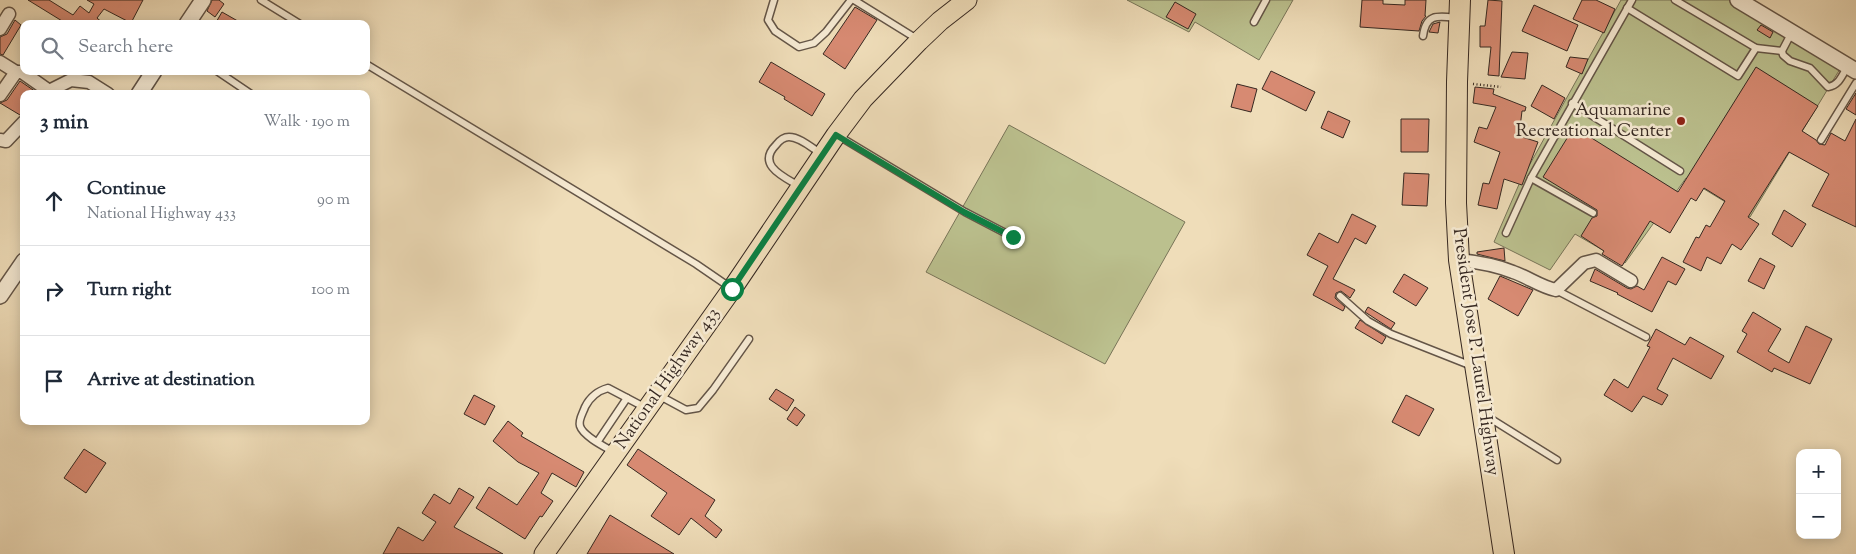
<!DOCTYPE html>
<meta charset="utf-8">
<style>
:root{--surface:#fff;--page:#f6f6f7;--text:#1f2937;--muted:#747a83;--line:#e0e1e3}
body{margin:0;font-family:"Sorts Mill Goudy",serif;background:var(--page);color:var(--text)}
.controls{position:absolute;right:15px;bottom:15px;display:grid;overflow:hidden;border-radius:10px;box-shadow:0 2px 12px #0003}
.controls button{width:45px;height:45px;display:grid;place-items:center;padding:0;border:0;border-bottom:1px solid var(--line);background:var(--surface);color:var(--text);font:25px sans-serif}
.stop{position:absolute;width:15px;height:15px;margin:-11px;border:4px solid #0b8043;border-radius:50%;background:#fff}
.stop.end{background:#0b8043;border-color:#fff;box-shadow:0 1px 5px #0008}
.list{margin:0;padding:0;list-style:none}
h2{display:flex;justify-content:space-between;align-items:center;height:65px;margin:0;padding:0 20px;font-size:21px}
h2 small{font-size:16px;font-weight:400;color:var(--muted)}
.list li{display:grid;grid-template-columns:32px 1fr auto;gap:15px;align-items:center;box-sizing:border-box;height:90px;padding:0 20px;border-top:1px solid var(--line)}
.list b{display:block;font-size:19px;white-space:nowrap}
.list p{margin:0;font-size:16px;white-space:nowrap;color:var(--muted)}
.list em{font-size:16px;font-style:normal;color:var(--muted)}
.icon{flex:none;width:28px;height:28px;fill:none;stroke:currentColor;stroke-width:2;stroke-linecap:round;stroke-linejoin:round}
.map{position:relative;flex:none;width:1856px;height:554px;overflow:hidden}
.search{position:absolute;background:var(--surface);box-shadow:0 2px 12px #0003;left:20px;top:20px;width:350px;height:55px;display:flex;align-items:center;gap:12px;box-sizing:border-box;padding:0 18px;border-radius:10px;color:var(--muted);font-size:19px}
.panel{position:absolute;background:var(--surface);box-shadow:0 2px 12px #0003;left:20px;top:90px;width:350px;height:335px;border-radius:10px}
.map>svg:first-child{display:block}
.green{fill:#bbc08e;stroke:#787458}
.building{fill:#d78a72;stroke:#362821}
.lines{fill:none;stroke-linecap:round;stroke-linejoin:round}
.service-casing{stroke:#645547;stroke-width:9}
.minor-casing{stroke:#645547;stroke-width:15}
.tertiary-casing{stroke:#645547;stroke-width:18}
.primary-casing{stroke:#362821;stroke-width:21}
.trunk-casing{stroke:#362821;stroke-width:22}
.path{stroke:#362821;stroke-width:2.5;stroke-dasharray:1 2.5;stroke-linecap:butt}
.service{stroke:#f5e9d2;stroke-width:6}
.minor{stroke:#f5e9d2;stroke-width:12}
.tertiary{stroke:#f5e9d2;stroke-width:15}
.primary{stroke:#efddb9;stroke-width:19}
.trunk{stroke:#efddb9;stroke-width:20}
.route{stroke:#0b8043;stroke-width:6}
.poi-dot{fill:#8f2418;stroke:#f5e9d2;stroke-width:2}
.labels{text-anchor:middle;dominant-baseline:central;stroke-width:5;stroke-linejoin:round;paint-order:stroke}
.poi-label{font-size:18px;fill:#362821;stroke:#f5e9d2;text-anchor:end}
.street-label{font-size:18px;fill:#362821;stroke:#f5e9d2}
</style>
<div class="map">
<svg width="1856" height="554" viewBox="0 0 1856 554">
<rect width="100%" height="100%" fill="#efddb9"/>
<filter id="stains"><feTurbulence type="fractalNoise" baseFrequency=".004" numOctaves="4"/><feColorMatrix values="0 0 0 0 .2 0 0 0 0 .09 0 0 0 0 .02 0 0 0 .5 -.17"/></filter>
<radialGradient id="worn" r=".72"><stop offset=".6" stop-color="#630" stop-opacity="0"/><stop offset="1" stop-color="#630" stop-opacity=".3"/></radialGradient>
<g class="green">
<path d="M1127 0H1293L1259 60 1195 22 1189 32Z"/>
<path d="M1621 0H1731L1843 64 1750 217 1686 178 1625 263 1575 234 1550 270 1494 242 1520 182Z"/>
<path d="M1009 125 1185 222 1105 364 926 272Z"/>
</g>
<g class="building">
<path d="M28 0H49L73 15 80 6 89 13 94 4 87 0H143L131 23 104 9 97 18 104 24H67Z"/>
<path d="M212 0H219L224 4 215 17 207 11Z"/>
<path d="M1362 0H1383V4L1405 5V0H1426L1425 16H1426L1422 21 1419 31 1360 27Z"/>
<path d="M1488 0 1502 1 1499 76 1488 75 1491 47H1480V26H1485Z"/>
<path d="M1582 0H1596L1615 9 1604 33 1573 19Z"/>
<path d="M1175 2 1196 14 1188 29 1166 17Z"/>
<path d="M1534 5 1578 25 1567 51 1522 31Z"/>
<path d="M855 7 877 20 845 69 823 54Z"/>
<path d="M222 12 243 24H215Z"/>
<path d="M15 20 21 25 3 55 0 54V37L7 34Z"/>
<path d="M1440 22 1438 33 1429 32 1433 24Z"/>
<path d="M1761 25 1773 32 1770 38 1757 30Z"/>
<path d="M1512 52 1528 53 1525 79 1501 77Z"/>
<path d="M1570 57 1588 59 1582 74 1566 67Z"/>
<path d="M771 62 825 94 812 116 784 99 785 97 759 82Z"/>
<path d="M1756 67 1818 106 1802 131 1816 140 1819 144 1825 145 1831 133 1845 141 1856 119V227L1812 206 1829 174 1789 152 1748 217 1759 224 1741 250 1732 244 1721 264 1707 257 1701 271 1683 262 1696 237 1699 238 1706 225 1710 227 1725 201 1704 188 1696 201 1691 198 1670 233 1650 221 1622 266 1602 254 1604 251 1581 236 1592 218 1597 216V210L1543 177 1574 127 1678 192Z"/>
<path d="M1271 71 1315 92 1306 111 1262 89Z"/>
<path d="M20 81 39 94H24V114L20 115 0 103 7 100Z"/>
<path d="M1237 84 1257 89 1251 112 1231 107Z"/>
<path d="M1542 85 1565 98 1554 119 1531 106Z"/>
<path d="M1475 87 1494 89 1493 94 1526 107 1525 111H1522L1519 136 1538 142 1522 185 1504 179 1497 209 1478 205 1483 183 1489 184 1500 152 1474 142 1479 127 1487 129 1496 107 1473 103Z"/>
<path d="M1856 93V115L1846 109Z"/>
<path d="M1328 111 1350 121 1343 138 1321 128Z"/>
<path d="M1401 119H1429L1428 152H1401Z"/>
<path d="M1404 173 1429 174 1427 206 1402 205Z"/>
<path d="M1784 210 1806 224 1792 247 1772 234Z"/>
<path d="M1352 214 1376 226 1366 244 1355 238 1333 279 1355 290 1350 298 1341 291 1336 293 1335 298 1345 307 1343 311 1313 295 1328 266 1307 255 1319 233 1338 243Z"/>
<path d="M1504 248 1505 261 1477 254V252Z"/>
<path d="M1662 257 1685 269 1676 285 1668 281 1652 312 1617 294 1618 293 1590 281 1595 269 1627 288 1631 289 1637 286 1644 290Z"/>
<path d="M1760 258 1775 266 1764 289 1748 281Z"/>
<path d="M1404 274 1428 288 1416 306 1393 292Z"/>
<path d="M1500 276 1533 290 1518 316 1488 299Z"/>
<path d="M1368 307 1395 323 1391 329 1365 312Z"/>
<path d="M1753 312 1781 329 1768 351 1789 363 1806 326 1832 339 1810 384 1774 368 1772 372 1737 352 1747 334 1742 331Z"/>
<path d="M1360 320 1386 337 1382 344 1355 328Z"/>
<path d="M1656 329 1685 345 1690 337 1724 356 1711 379 1673 358 1657 389 1668 395 1662 405 1643 396 1632 412 1604 395 1614 379 1628 388 1650 347 1647 346Z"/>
<path d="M776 389 794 400 787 411 769 399Z"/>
<path d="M474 395 495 406 485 425 464 414Z"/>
<path d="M1406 395 1434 409 1419 436 1392 422Z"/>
<path d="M795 407 805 415 797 426 787 419Z"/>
<path d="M508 421 523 433 521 436 584 472 576 487 552 473 541 493 553 501 542 517 540 516 525 539 476 508 489 487 517 505 539 473 518 462 493 441Z"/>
<path d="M84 449 106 463 86 493 64 478Z"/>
<path d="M638 449 715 500 705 516 722 530 716 538 691 518 679 535 651 516 667 493 627 465Z"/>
<path d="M459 488 474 497 454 527 503 554H383L398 527 423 541 436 522 422 513 434 494 450 504Z"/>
<path d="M610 515 674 554H587Z"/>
</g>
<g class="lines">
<defs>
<g id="service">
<path d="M261 0 300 24"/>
<path d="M774 0 768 20 775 31 799 47 814 43 826 32 851 0"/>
<path d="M854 0 917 39"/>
<path d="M1675 0 1756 48 1782 51"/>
<path d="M1627 8 1738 76 1756 48"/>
<path d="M1254 22 1266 0"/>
<path d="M1792 32 1782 51 1783 55 1790 61 1810 68 1828 87C1839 85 1842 76 1847 67"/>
<path d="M1423 36C1426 13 1438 16 1457 18"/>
<path d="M366 64 696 264 731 288"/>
<path d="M217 71 251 94"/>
<path d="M1572 103 1680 171"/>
<path d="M837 135 965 212 1013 237"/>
<path d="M1821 140 1856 83"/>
<path d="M1531 178 1593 213"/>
<path d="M799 186C784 177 756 165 776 145 779 141 784 137 789 137 800 137 812 148 820 153"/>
<path d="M1506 233 1531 178 1632 0"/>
<path d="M1556 290 1646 337"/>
<path d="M1340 296 1368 321 1391 334 1472 366"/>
<path d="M660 396 686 410 698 408 713 390 749 339"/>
<path d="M1488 417 1557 460"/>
<path d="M598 441 627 398"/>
<path d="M614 452C605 447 583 436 580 426 578 420 583 413 585 407 590 397 597 391 608 388L646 408"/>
</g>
<g id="minor">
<path d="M0 29 9 14"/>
<path d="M0 62 16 72"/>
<path d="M47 94 49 91 71 80 89 82 108 94"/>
<path d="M0 95 16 72H22L49 91"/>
<path d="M0 140 6 141 24 122"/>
<path d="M1459 260C1478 262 1496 265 1513 272 1528 277 1541 287 1556 290L1584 263 1596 260 1631 281"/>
</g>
<g id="tertiary">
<path d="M1738 0 1856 71"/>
<path d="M187 24 203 0"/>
<path d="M139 94 154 71"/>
<path d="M0 296 24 261"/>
</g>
<path id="primary" d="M544 554 732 289 836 135 863 99 919 41 940 21 967 0"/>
<path id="trunk" d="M1460 0 1457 82 1456 203 1459 260 1504 554"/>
</defs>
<use href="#service" class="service-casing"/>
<use href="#minor" class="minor-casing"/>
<use href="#tertiary" class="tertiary-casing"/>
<use href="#primary" class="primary-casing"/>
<use href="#trunk" class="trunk-casing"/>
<path class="path" d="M1473 84 1501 87"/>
<use href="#service" class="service"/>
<use href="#minor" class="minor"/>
<use href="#tertiary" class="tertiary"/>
<use href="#primary" class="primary"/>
<use href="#trunk" class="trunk"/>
</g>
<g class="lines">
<path class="route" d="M732 289 836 135 964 212 1013 237"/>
</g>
<circle class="poi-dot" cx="1681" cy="121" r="5"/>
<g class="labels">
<g class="poi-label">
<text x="1671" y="111">Aquamarine<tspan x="1671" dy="21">Recreational Center</tspan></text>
</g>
<g class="street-label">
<text transform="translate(1475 352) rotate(82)">President Jose P. Laurel Highway</text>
<text transform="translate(668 379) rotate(-55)">National Highway 433</text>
</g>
</g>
<rect width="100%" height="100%" filter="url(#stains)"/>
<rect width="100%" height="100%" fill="url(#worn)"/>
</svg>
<div class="controls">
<button>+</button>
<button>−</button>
</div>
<div class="stop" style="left:732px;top:289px"></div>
<div class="stop end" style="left:1013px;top:237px"></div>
<div class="search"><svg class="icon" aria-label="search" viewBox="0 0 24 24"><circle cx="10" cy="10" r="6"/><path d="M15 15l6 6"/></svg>Search here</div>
<section class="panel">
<h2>3 min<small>Walk · 190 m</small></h2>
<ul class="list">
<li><svg class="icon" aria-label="ahead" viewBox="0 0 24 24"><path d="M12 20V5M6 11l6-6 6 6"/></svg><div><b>Continue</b><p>National Highway 433</p></div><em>90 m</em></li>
<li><svg class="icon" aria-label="right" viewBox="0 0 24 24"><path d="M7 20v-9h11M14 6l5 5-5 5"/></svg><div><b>Turn right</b></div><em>100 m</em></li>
<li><svg class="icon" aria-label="arrive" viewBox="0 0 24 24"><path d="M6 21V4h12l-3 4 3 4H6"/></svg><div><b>Arrive at destination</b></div></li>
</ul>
</section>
</div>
